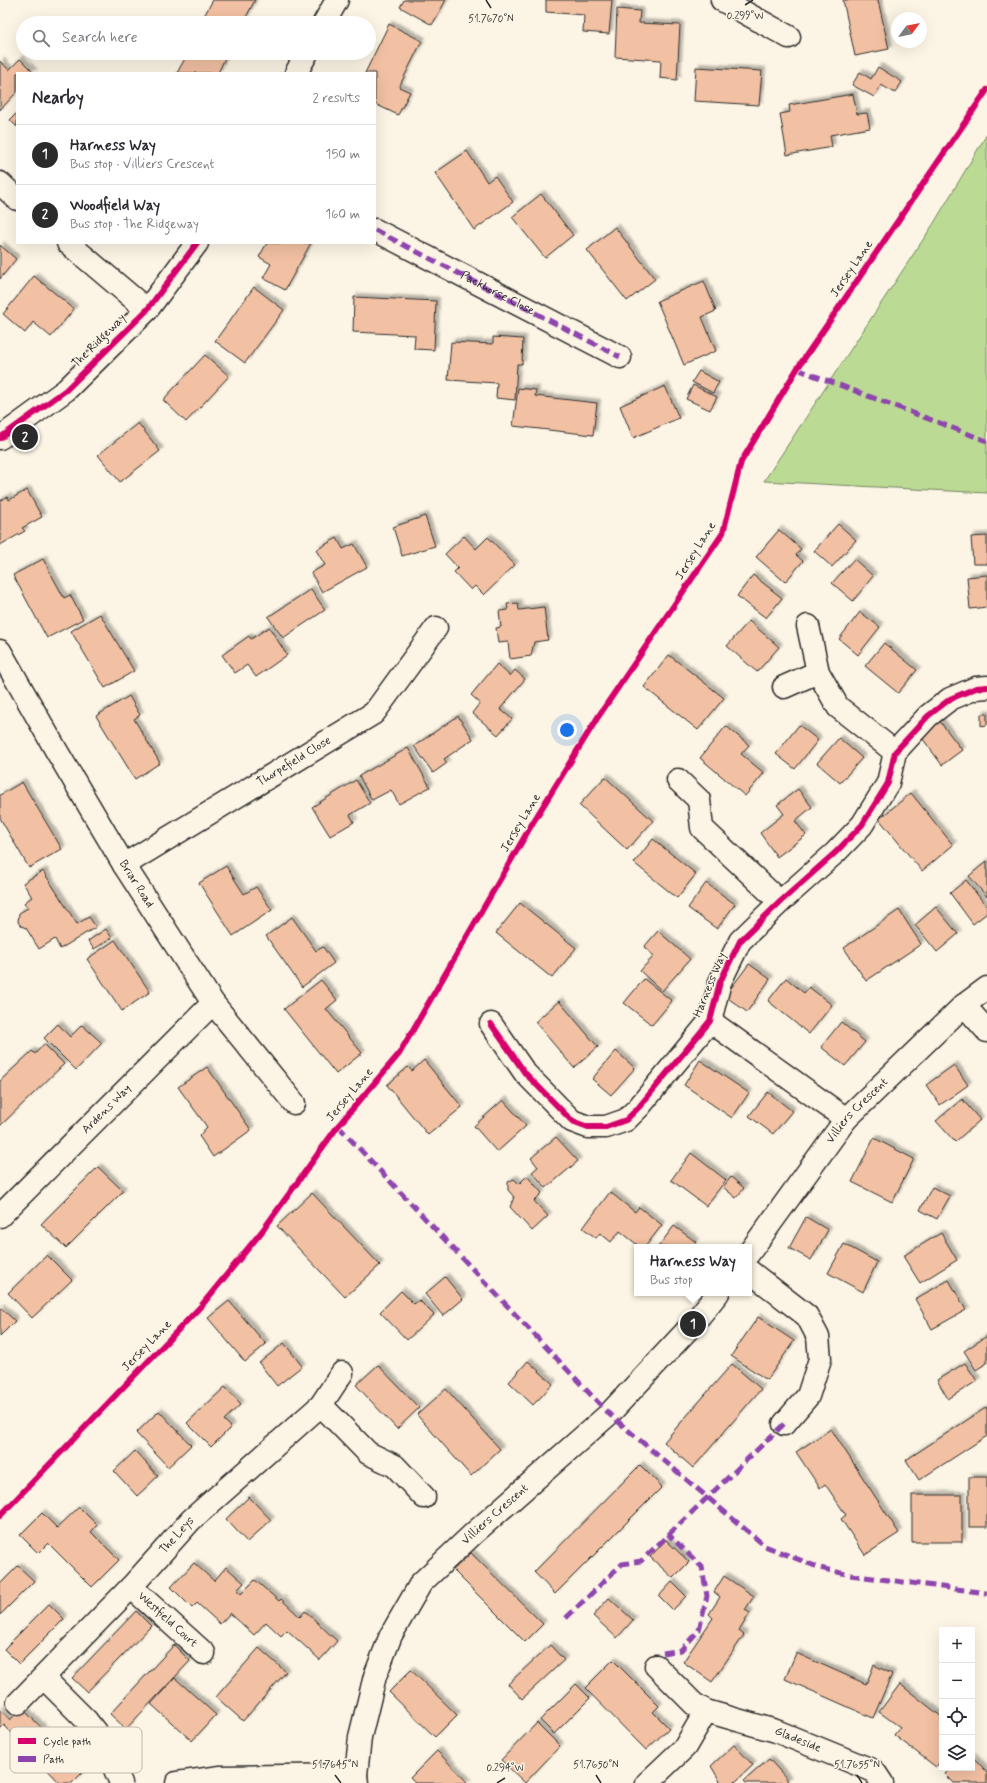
<!DOCTYPE html>
<meta charset="utf-8">
<style>
:root{--surface:#fff;--page:#f2f2f3;--text:#2b2b33;--muted:#7c7c81;--line:#e1e1e2;--accent:#2b2b2b}
body{margin:0;font-family:Mynerve,sans-serif;background:var(--page);color:var(--text)}
.controls{position:absolute;right:12px;bottom:12px;display:grid;overflow:hidden;border-radius:0px;box-shadow:0 4px 16px #0002}
.controls button{width:36px;height:36px;display:grid;place-items:center;padding:0;border:0;border-bottom:1px solid var(--line);background:var(--surface);color:var(--text);font:20px sans-serif}
.compass{position:absolute;left:891px;top:12px;width:36px;height:36px;border-radius:50%;background:var(--surface);box-shadow:0 4px 16px #0002;rotate:57deg}
.you{position:absolute;left:567px;top:730px;width:14px;height:14px;margin:-10px;border:3px solid #fff;border-radius:50%;background:#1a73e8;box-shadow:0 0 0 6px #1a73e833}
.badge{display:grid;place-items:center;width:26px;height:26px;border-radius:50%;background:var(--accent);color:#fff;font-size:13px;font-weight:700}
.pin{position:absolute;translate:-50% -50%;border:2px solid #fff;box-shadow:0 1px 4px #0006}
.popup{position:absolute;left:634px;top:1244px;width:118px;height:52px;box-sizing:border-box;display:grid;place-content:center;border-radius:0px;background:var(--surface);filter:drop-shadow(0 1px 3px #0005);font-size:13px;white-space:nowrap;color:var(--muted)}
.popup b{font-size:15px;color:var(--text)}
.popup::after{content:'';position:absolute;left:50%;top:100%;margin-left:-8px;border:8px solid transparent;border-top-color:var(--surface)}
.list{margin:0;padding:0;list-style:none}
h2{display:flex;justify-content:space-between;align-items:center;height:52px;margin:0;padding:0 16px;font-size:17px}
h2 small{font-size:13px;font-weight:400;color:var(--muted)}
.list li{display:grid;grid-template-columns:26px 1fr auto;gap:12px;align-items:center;box-sizing:border-box;height:60px;padding:0 16px;border-top:1px solid var(--line)}
.list b{display:block;font-size:15px;white-space:nowrap}
.list p{margin:0;font-size:13px;white-space:nowrap;color:var(--muted)}
.list em{font-size:13px;font-style:normal;color:var(--muted)}
.icon{flex:none;width:22px;height:22px;fill:none;stroke:currentColor;stroke-width:2;stroke-linecap:round;stroke-linejoin:round}
.map{position:relative;flex:none;width:987px;height:1783px;overflow:hidden}
.search{position:absolute;background:var(--surface);box-shadow:0 4px 16px #0002;left:16px;top:16px;width:360px;height:44px;display:flex;align-items:center;gap:10px;box-sizing:border-box;padding:0 14px;border-radius:22px;color:var(--muted);font-size:15px}
.panel{position:absolute;background:var(--surface);box-shadow:0 4px 16px #0002;left:16px;top:72px;width:360px;height:172px;border-radius:0px}
.map>svg:first-child{display:block}
.green{fill:#bbdb94;stroke:#738360}
.building{fill:#f2c0a2;stroke:#2b2b2b;filter:url(#shadow)}
.lines{fill:none;stroke-linecap:round;stroke-linejoin:round}
.minor-casing{stroke:#2b2b2b;stroke-width:25}
.minor{stroke:#fcf5e5;stroke-width:22}
.quiet{stroke:#8e44ad;stroke-width:5;stroke-dasharray:10 5;stroke-linecap:butt}
.cycleway-casing{stroke:#fcf5e5;stroke-width:8}
.cycleway{stroke:#d6006c;stroke-width:6}
.ticks{fill:none;stroke:#2b2b2b;stroke-width:1.5}
.labels{text-anchor:middle;dominant-baseline:central;stroke-width:3;stroke-linejoin:round;paint-order:stroke}
.street-label{font-size:12px;fill:#2b2b2b;stroke:#fcf5e5}
.key{fill:#fcf5e5;stroke:#bdb8ad;stroke-width:1}
.key-label{font-size:11px;fill:#2b2b2b}
.ticks-label{font-size:10px;text-anchor:middle;fill:#2b2b2b;stroke:#fcf5e5;stroke-width:3;stroke-linejoin:round;paint-order:stroke}
</style>
<div class="map">
<svg width="987" height="1783" viewBox="0 0 987 1783">
<defs>
<filter id="shadow"><feDropShadow dx="3.5" dy="-3.5" stdDeviation="1" flood-color="#0004"/></filter>
</defs>
<rect width="100%" height="100%" fill="#fcf5e5"/>
<filter id="ink" filterUnits="userSpaceOnUse"><feTurbulence type="fractalNoise" baseFrequency=".025" numOctaves="2"/><feDisplacementMap in="SourceGraphic" scale="8" xChannelSelector="R" yChannelSelector="G"/><feConvolveMatrix kernelMatrix="1 2 1 2 8 2 1 2 1" color-interpolation-filters="sRGB"/></filter>
<g filter="url(#ink)">
<path class="green" d="M987 134V493L764 481 934 223Z"/>
<g class="building">
<path d="M213 0H255L243 23H200Z"/>
<path d="M404 0H446L432 25 400 7Z"/>
<path d="M546 0H612L609 34 583 32 584 15 546 12Z"/>
<path d="M843 0H878L889 49 855 56Z"/>
<path d="M617 9 640 11 639 23 680 25 677 80 660 78 661 60 615 57Z"/>
<path d="M389 24 422 41 399 87 410 92 398 115 375 104V73H365Z"/>
<path d="M188 53H215L225 58 218 73H177Z"/>
<path d="M20 59 34 73H17V92L0 110V61L9 70Z"/>
<path d="M696 67 762 71 759 105 694 101Z"/>
<path d="M878 67 902 82 895 93 881 85 874 97 852 85 860 72 871 79Z"/>
<path d="M853 94 857 114 867 113 870 128 830 135 832 147 787 155 780 114 790 112 789 105Z"/>
<path d="M17 113V127L10 120Z"/>
<path d="M467 151 487 182 495 176 513 202 474 230 435 173Z"/>
<path d="M541 194 573 235 545 258 512 217Z"/>
<path d="M615 227 655 279 627 301 587 250Z"/>
<path d="M267 243H311L285 290 263 278 271 264 259 257Z"/>
<path d="M0 245 16 259 0 279Z"/>
<path d="M34 276 74 309 51 337 33 322 25 333 3 314Z"/>
<path d="M704 281 716 311 702 317 716 351 684 365 657 301Z"/>
<path d="M254 287 284 310 245 363 215 341Z"/>
<path d="M354 297 436 301 434 350 414 349 415 335 353 332Z"/>
<path d="M493 337 523 339 522 364H517L515 400 496 398 497 383 448 380 451 342 493 344Z"/>
<path d="M205 355 229 376 186 422 163 400Z"/>
<path d="M699 371 719 382 713 393 692 382Z"/>
<path d="M693 385 717 397 710 410 686 399Z"/>
<path d="M665 386 679 418 633 438 620 406Z"/>
<path d="M518 388 536 390 535 396 597 403 593 435 513 426Z"/>
<path d="M138 423 160 451 120 482 98 455Z"/>
<path d="M27 490 42 517 22 528 25 531 0 545V501L7 497 9 500Z"/>
<path d="M425 516 435 546 402 556 393 527Z"/>
<path d="M838 524 856 540 832 567 814 551Z"/>
<path d="M779 530 801 549 796 555 803 561 785 582 756 557Z"/>
<path d="M464 536 476 549 488 537 515 565 484 595 475 586 471 590 454 572 458 568 445 554Z"/>
<path d="M987 536V564H973L971 537Z"/>
<path d="M337 538 343 549 354 544 367 567 322 592 311 573 325 565 316 550Z"/>
<path d="M43 559 64 598 70 595 83 619 47 638 13 575Z"/>
<path d="M854 559 873 576 853 601 832 583Z"/>
<path d="M753 575 782 598 766 618 737 596Z"/>
<path d="M987 575V607L970 609 967 577Z"/>
<path d="M311 589 325 610 283 638 268 617Z"/>
<path d="M518 603 519 610 544 607 548 640 534 642 531 656 510 659 508 642 498 643 496 628 501 627 499 611 508 610 507 604Z"/>
<path d="M860 612 880 627 858 655 839 639Z"/>
<path d="M100 614 134 671 105 688 71 631Z"/>
<path d="M749 621 779 647 757 672 727 646Z"/>
<path d="M269 627 287 655 256 677 247 665 235 673 222 655 249 636 251 639Z"/>
<path d="M884 643 917 670 898 693 865 666Z"/>
<path d="M669 655 724 698 698 730 644 687Z"/>
<path d="M497 664 510 676 515 670 525 679 500 709 512 719 498 735 472 713 480 703 471 695Z"/>
<path d="M129 696 140 715 134 719 160 763 135 779 96 716Z"/>
<path d="M981 714H987V725L981 726Z"/>
<path d="M458 716 473 739 444 759 447 763 433 773 414 746Z"/>
<path d="M939 720 962 750 942 765 920 735Z"/>
<path d="M799 725 818 740 795 769 776 754Z"/>
<path d="M726 726 749 745 741 754 764 773 745 796 700 758Z"/>
<path d="M839 738 862 758 840 783 817 763Z"/>
<path d="M408 748 430 787 399 804 391 790 372 800 359 776Z"/>
<path d="M605 777 653 821 627 850 579 805Z"/>
<path d="M356 780 370 803 350 815 354 822 330 836 312 807Z"/>
<path d="M22 782 62 849 29 868 0 818V795Z"/>
<path d="M798 789 812 807 795 821 806 835 777 857 760 833 784 814 777 805Z"/>
<path d="M911 793 953 845 922 871 879 819Z"/>
<path d="M653 839 696 874 677 898 634 863Z"/>
<path d="M987 861V897L969 876Z"/>
<path d="M226 866 244 894 256 887 272 910 233 936 199 883Z"/>
<path d="M43 871 77 924 89 917 96 927 60 949 55 939 39 949 26 928 21 926 18 922 19 913 28 908 24 903 32 897 23 883Z"/>
<path d="M966 880 987 907V913L973 924 950 893Z"/>
<path d="M706 883 735 904 717 929 688 908Z"/>
<path d="M520 903 576 948 552 978 496 933Z"/>
<path d="M936 907 958 934 937 952 915 925Z"/>
<path d="M899 910 921 944 866 981 844 948Z"/>
<path d="M292 917 316 951 323 947 334 963 302 987 266 936Z"/>
<path d="M106 929 112 938 94 949 88 941Z"/>
<path d="M658 931 690 959 662 991 640 971 654 956 644 947Z"/>
<path d="M115 940 150 992 122 1011 87 959Z"/>
<path d="M749 964 770 979 747 1012 725 996Z"/>
<path d="M786 978 804 993 809 987 832 1005 809 1034 768 1001Z"/>
<path d="M644 979 672 1001 652 1025 624 1003Z"/>
<path d="M321 980 337 1000 326 1009 362 1053 336 1074 284 1009Z"/>
<path d="M559 1001 598 1047 574 1068 535 1022Z"/>
<path d="M841 1022 865 1042 845 1066 821 1047Z"/>
<path d="M58 1024 70 1037 82 1025 102 1043 76 1070 44 1038Z"/>
<path d="M44 1044 64 1064 0 1126V1081L32 1051 35 1054Z"/>
<path d="M616 1051 635 1068 611 1095 592 1079Z"/>
<path d="M424 1060 462 1107 428 1135 387 1085 408 1067 412 1071Z"/>
<path d="M700 1060 749 1093 732 1118 684 1085Z"/>
<path d="M954 1065 968 1085 940 1105 926 1085Z"/>
<path d="M207 1067 251 1130 213 1157 199 1136 207 1127 178 1087Z"/>
<path d="M768 1092 792 1111 773 1134 749 1116Z"/>
<path d="M962 1099 980 1120 955 1142 936 1121Z"/>
<path d="M503 1100 526 1126 497 1152 474 1126Z"/>
<path d="M556 1137 578 1161 546 1188 532 1172 538 1167 531 1158Z"/>
<path d="M874 1138 914 1159 892 1202 852 1182Z"/>
<path d="M691 1153 726 1180 706 1206 671 1180Z"/>
<path d="M98 1167 123 1191 66 1248 41 1224Z"/>
<path d="M527 1176 542 1193 534 1201 548 1216 532 1231 510 1207 514 1197 508 1190V1182L514 1179 519 1184Z"/>
<path d="M731 1177 744 1188 736 1198 723 1187Z"/>
<path d="M932 1187 950 1196 937 1219 920 1210Z"/>
<path d="M610 1192 635 1212 639 1207 662 1225 645 1247H640L620 1231 611 1242 600 1233 596 1238 583 1228Z"/>
<path d="M312 1193 380 1265 345 1297 277 1226Z"/>
<path d="M806 1217 828 1230 811 1260 789 1248Z"/>
<path d="M674 1226 696 1242 692 1247H658Z"/>
<path d="M941 1233 957 1260 920 1283 903 1256Z"/>
<path d="M844 1244 877 1262 863 1292 828 1273Z"/>
<path d="M47 1255 72 1280 32 1318 8 1293Z"/>
<path d="M445 1277 463 1299 443 1316 425 1294Z"/>
<path d="M949 1280 966 1310 932 1329 915 1299Z"/>
<path d="M401 1291 414 1304 419 1300 434 1315 407 1340 380 1312Z"/>
<path d="M229 1301 266 1344 245 1362 208 1318Z"/>
<path d="M0 1307 15 1321 0 1336Z"/>
<path d="M758 1317 794 1341 767 1380 731 1356Z"/>
<path d="M987 1336V1363L976 1370 964 1351Z"/>
<path d="M284 1343 302 1366 277 1386 259 1363Z"/>
<path d="M528 1361 553 1384 533 1405 509 1382Z"/>
<path d="M965 1363 977 1381 948 1399 937 1380Z"/>
<path d="M732 1364 761 1389 693 1468 664 1442Z"/>
<path d="M378 1365 419 1408 397 1429 356 1385Z"/>
<path d="M225 1387 241 1404 224 1420 231 1427 211 1447 187 1423Z"/>
<path d="M446 1389 500 1449 471 1476 417 1415Z"/>
<path d="M987 1407V1436L919 1480 906 1460Z"/>
<path d="M159 1411 191 1445 168 1467 136 1433Z"/>
<path d="M831 1429 899 1533 865 1555 841 1519 846 1515 825 1484 820 1488 796 1452Z"/>
<path d="M135 1451 158 1476 137 1496 114 1471Z"/>
<path d="M640 1465 662 1487 555 1594 534 1572Z"/>
<rect x="969" y="1477" width="18" height="50"/>
<rect x="912" y="1495" width="50" height="47"/>
<path d="M249 1497 271 1520 247 1542 226 1519Z"/>
<path d="M79 1507 97 1525 91 1532 119 1560 92 1587 48 1543 38 1553 20 1535 42 1513 57 1528Z"/>
<path d="M666 1540 689 1562 673 1578 650 1557Z"/>
<path d="M471 1553 543 1624 525 1642 453 1570Z"/>
<path d="M194 1563 214 1581 226 1567 244 1583 237 1590 241 1594 255 1580 279 1601 281 1599 300 1617 305 1611 337 1641 320 1660 287 1630 281 1636 266 1622 254 1635 230 1613 220 1624 197 1603 192 1608 171 1587Z"/>
<path d="M18 1566 34 1581 0 1615V1584Z"/>
<path d="M724 1576 754 1596 745 1610 750 1613 739 1631 744 1635 712 1682 683 1662 713 1618 709 1614 720 1597 714 1592Z"/>
<path d="M672 1582 686 1596 673 1610 659 1596Z"/>
<path d="M609 1598 633 1620 617 1638 593 1616Z"/>
<path d="M49 1604 64 1619 19 1664 4 1649Z"/>
<path d="M136 1611 151 1626 87 1692 72 1678Z"/>
<path d="M174 1645 190 1661 126 1729 110 1714Z"/>
<path d="M550 1645 564 1660 522 1699 508 1684Z"/>
<path d="M259 1648 286 1672 243 1721 216 1697Z"/>
<path d="M796 1653 866 1684 874 1665 892 1674 873 1718 785 1679Z"/>
<path d="M613 1660 659 1706 653 1712 669 1728 646 1750 585 1688Z"/>
<path d="M411 1670 457 1715 435 1737 389 1692Z"/>
<path d="M175 1678 216 1715 192 1741 151 1704Z"/>
<path d="M576 1684 590 1698 554 1734 540 1720Z"/>
<path d="M900 1684 942 1717V1759L936 1767 894 1735 900 1727 879 1712Z"/>
<path d="M22 1708 84 1771 72 1783H60L4 1725 0 1729V1709L10 1720Z"/>
<path d="M537 1723 560 1746 525 1783 501 1760Z"/>
<path d="M734 1745 753 1765 734 1783H721L711 1766Z"/>
<path d="M437 1751 468 1783H415L410 1778Z"/>
<path d="M972 1756 987 1772V1783H954L945 1774 951 1768H972Z"/>
<path d="M769 1759 788 1780 784 1783H746L744 1781Z"/>
</g>
<g class="lines">
<defs>
<g id="minor">
<path d="M722 0 789 37"/>
<path d="M324 23 337 0"/>
<path d="M296 73 307 53"/>
<path d="M0 183 17 199"/>
<path d="M375 230 620 357"/>
<path d="M68 243 147 310"/>
<path d="M0 438 66 390 147 310 197 243"/>
<path d="M808 626 818 672 838 707 895 752"/>
<path id="s1" d="M0 651 56 750 124 865 213 1003 294 1103"/>
<path d="M784 687 818 672"/>
<path d="M678 780 699 800 702 828 780 902"/>
<path id="s2" d="M124 865 374 713 436 628"/>
<path d="M964 1005 987 1031"/>
<path d="M710 1021 846 1119"/>
<path d="M491 1024 525 1073 572 1121 588 1127H606L626 1120 639 1107 710 1021 720 982 740 941 780 902 836 852 862 825 888 783 895 752 928 716 950 699 976 688 987 687"/>
<path id="s3" d="M0 1216 213 1003"/>
<path id="s4" d="M749 1253 846 1119 964 1005 987 988"/>
<path d="M749 1271 807 1316 818 1337 820 1359 808 1396 784 1424"/>
<path d="M321 1405 368 1453 395 1466 424 1497"/>
<path id="s5" d="M131 1587 204 1653"/>
<path id="s6" d="M656 1666 694 1704 706 1711 776 1731 874 1771 882 1783"/>
<path d="M44 1678 86 1720 103 1742 121 1783"/>
<path id="s7" d="M18 1703 131 1587 191 1520 321 1405 342 1373"/>
<path d="M177 1783 221 1777 356 1775"/>
<path id="s8" d="M357 1783 356 1775 360 1737 375 1676 391 1635 421 1583 473 1534 609 1414 693 1324 718 1293"/>
<path d="M647 1783 685 1747 706 1711"/>
</g>
</defs>
<use href="#minor" class="minor-casing"/>
<use href="#minor" class="minor"/>
<g class="quiet">
<path id="s9" d="M375 230 620 357"/>
<path d="M797 369 987 441"/>
<path d="M338 1126 609 1414 765 1546 820 1568 850 1575 987 1593"/>
<path d="M566 1618 622 1564 641 1561 784 1424"/>
<path d="M663 1653 681 1650 699 1630 707 1596 702 1567 668 1534"/>
</g>
<defs>
<g id="cycleway">
<path d="M0 438 66 390 147 310 197 243"/>
<path d="M491 1024 525 1073 572 1121 588 1127H606L626 1120 639 1107 710 1021 720 982 740 941 780 902 836 852 862 825 888 783 895 752 928 716 950 699 976 688 987 687"/>
<path d="M0 1516 202 1305 263 1230 338 1126 399 1054 532 824 598 717 723 533 741 462 797 369 987 90"/>
</g>
</defs>
<use href="#cycleway" class="cycleway-casing"/>
<use href="#cycleway" class="cycleway"/>
</g>
</g>
<path class="ticks" d="M486 0 491 8M745 5 753 0M335 1775 341 1783M596 1775 601 1783M857 1775 862 1783M497 1783 505 1778"/>
<g class="labels">
<g class="street-label">
<text transform="translate(852 269) rotate(-56)">Jersey Lane</text>
<text stroke="none"><textPath href="#s9" startOffset="138">Packhorse Close</textPath></text>
<text transform="translate(99 341) rotate(-45)">The Ridgeway</text>
<text transform="translate(696 551) rotate(-58)">Jersey Lane</text>
<text stroke="none"><textPath href="#s2" startOffset="199">Thorpefield Close</textPath></text>
<text transform="translate(521 823) rotate(-59)">Jersey Lane</text>
<text stroke="none"><textPath href="#s1" startOffset="270">Briar Road</textPath></text>
<text transform="translate(710 985) rotate(-68)">Harness Way</text>
<text transform="translate(350 1095) rotate(-50)">Jersey Lane</text>
<text stroke="none"><textPath href="#s3" startOffset="151">Ardens Way</textPath></text>
<text stroke="none"><textPath href="#s4" startOffset="179">Villiers Crescent</textPath></text>
<text transform="translate(147 1346) rotate(-46)">Jersey Lane</text>
<text stroke="none"><textPath href="#s8" startOffset="314">Villiers Crescent</textPath></text>
<text stroke="none"><textPath href="#s7" startOffset="231">The Leys</textPath></text>
<text stroke="none"><textPath href="#s5" startOffset="49">Westfield Court</textPath></text>
<text stroke="none"><textPath href="#s6" startOffset="164">Gladeside</textPath></text>
</g>
</g>
<rect x="10" y="1727" width="132" height="46" rx="6" class="key"/>
<rect x="18" y="1738" width="18" height="6" fill="#d6006c"/>
<rect x="18" y="1756" width="18" height="6" fill="#8e44ad"/>
<g class="key-label">
<text x="43" y="1745">Cycle path</text>
<text x="43" y="1763">Path</text>
</g>
<g class="ticks-label">
<text x="745" y="19">0.299°W</text>
<text x="491" y="22">51.7670°N</text>
<text x="335" y="1768">51.7645°N</text>
<text x="596" y="1768">51.7650°N</text>
<text x="857" y="1768">51.7655°N</text>
<text x="505" y="1771">0.294°W</text>
</g>
</svg>
<div class="controls">
<button>+</button>
<button>−</button>
<button><svg class="icon" aria-label="locate" viewBox="0 0 24 24"><circle cx="12" cy="12" r="6"/><path d="M12 2v4M12 18v4M2 12h4M18 12h4"/></svg></button>
<button><svg class="icon" aria-label="layers" viewBox="0 0 24 24"><path d="M12 4l9 5-9 5-9-5zM3 14l9 5 9-5"/></svg></button>
</div>
<svg class="compass" viewBox="-18 -18 36 36"><path d="M0-13l5 13h-10z" fill="#e53935"/><path d="M0 13l5-13h-10z" fill="#7c7c81"/></svg>
<div class="you"></div>
<div class="pin badge" style="left:693px;top:1324px">1</div>
<div class="popup"><b>Harness Way</b>Bus stop</div>
<div class="pin badge" style="left:25px;top:437px">2</div>
<div class="search"><svg class="icon" aria-label="search" viewBox="0 0 24 24"><circle cx="10" cy="10" r="6"/><path d="M15 15l6 6"/></svg>Search here</div>
<section class="panel">
<h2>Nearby<small>2 results</small></h2>
<ul class="list">
<li><span class="badge">1</span><div><b>Harness Way</b><p>Bus stop · Villiers Crescent</p></div><em>150 m</em></li>
<li><span class="badge">2</span><div><b>Woodfield Way</b><p>Bus stop · The Ridgeway</p></div><em>160 m</em></li>
</ul>
</section>
</div>
